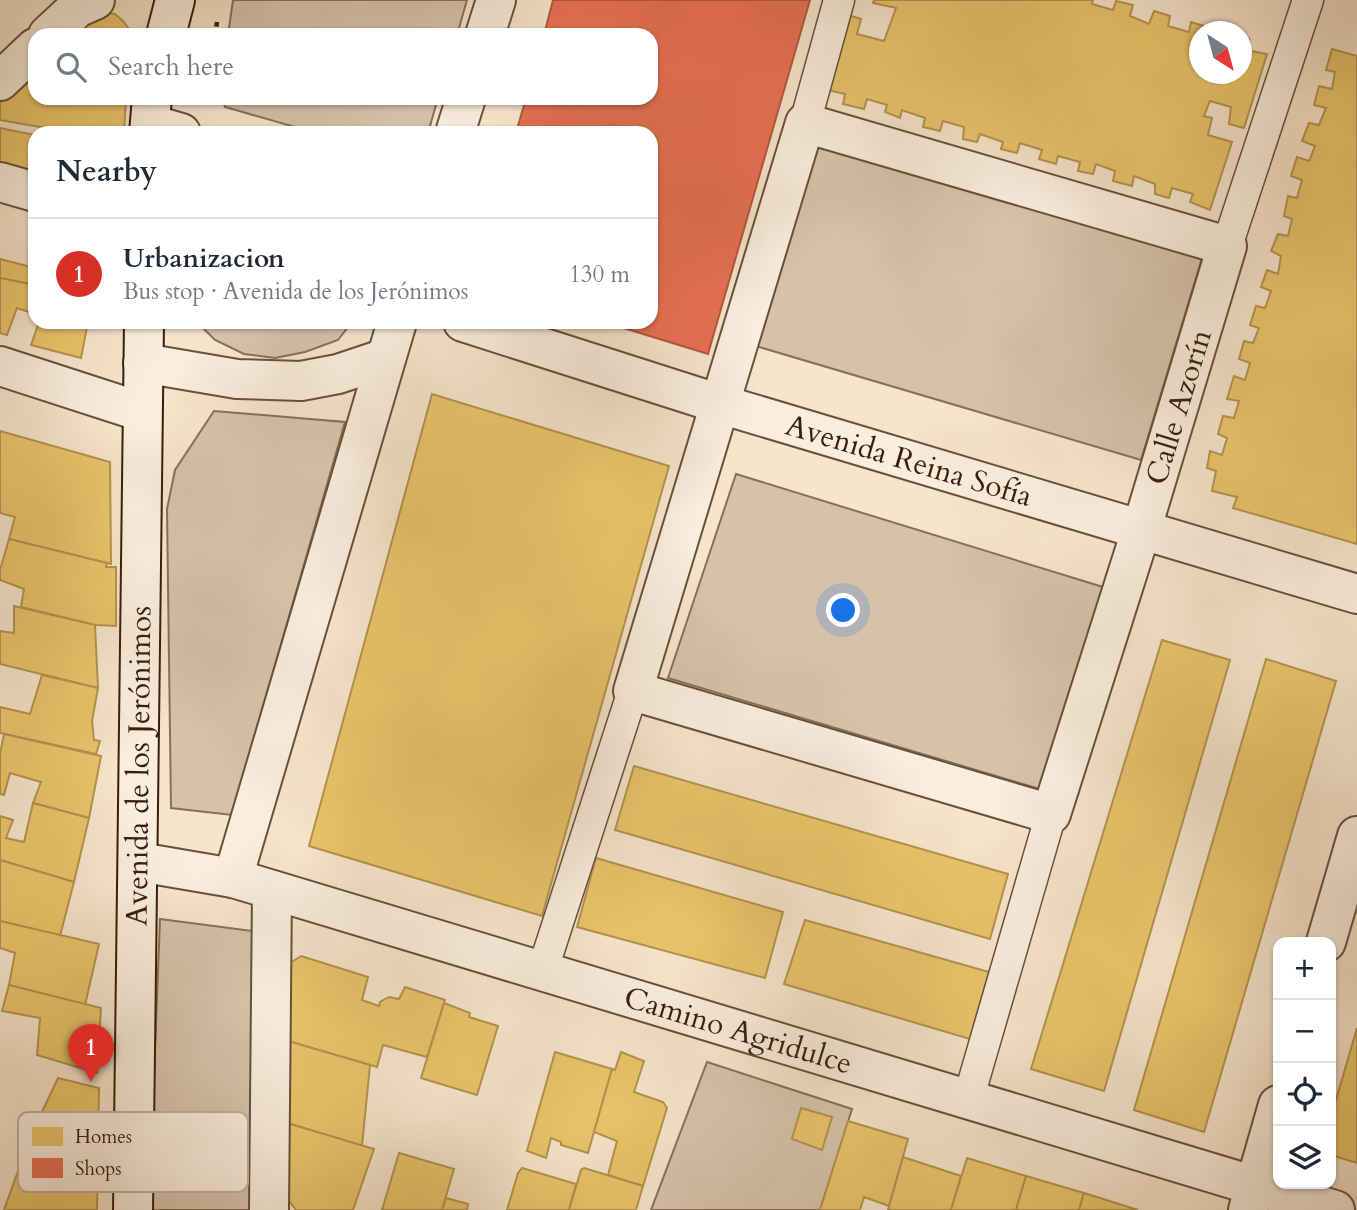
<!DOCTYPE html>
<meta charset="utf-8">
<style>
:root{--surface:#fff;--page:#f2f2f3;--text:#1f2937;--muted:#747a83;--line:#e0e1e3;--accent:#d93025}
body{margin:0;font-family:Cardo,serif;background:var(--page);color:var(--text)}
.controls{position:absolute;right:21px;bottom:21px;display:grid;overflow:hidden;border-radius:14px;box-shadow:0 2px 5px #0004}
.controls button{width:63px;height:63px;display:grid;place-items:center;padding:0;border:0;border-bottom:2px solid var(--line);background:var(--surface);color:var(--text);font:35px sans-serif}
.compass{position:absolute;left:1189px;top:21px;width:63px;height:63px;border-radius:50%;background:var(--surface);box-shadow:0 2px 5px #0004;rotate:144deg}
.you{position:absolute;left:844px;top:611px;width:24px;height:24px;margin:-18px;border:5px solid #fff;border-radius:50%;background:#1a73e8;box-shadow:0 0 0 10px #1a73e833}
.badge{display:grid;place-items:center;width:46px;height:46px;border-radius:50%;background:var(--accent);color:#fff;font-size:23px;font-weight:700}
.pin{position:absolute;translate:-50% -58px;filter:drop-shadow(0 2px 4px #0008)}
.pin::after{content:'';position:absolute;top:37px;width:24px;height:21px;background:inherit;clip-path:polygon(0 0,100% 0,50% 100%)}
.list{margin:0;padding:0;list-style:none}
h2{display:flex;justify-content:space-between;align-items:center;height:91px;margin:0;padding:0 28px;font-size:30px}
h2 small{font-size:23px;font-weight:400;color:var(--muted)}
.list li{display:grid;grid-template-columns:46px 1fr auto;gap:21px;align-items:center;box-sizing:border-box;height:112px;padding:0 28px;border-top:2px solid var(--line)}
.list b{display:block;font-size:26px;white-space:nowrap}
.list p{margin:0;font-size:23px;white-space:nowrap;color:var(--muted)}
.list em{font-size:23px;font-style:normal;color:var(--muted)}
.icon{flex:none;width:38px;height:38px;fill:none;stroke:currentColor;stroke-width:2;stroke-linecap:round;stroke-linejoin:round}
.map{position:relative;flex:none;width:1357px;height:1210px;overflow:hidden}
.search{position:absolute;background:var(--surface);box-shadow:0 2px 5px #0004;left:28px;top:28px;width:630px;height:77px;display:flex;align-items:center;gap:18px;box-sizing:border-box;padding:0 24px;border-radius:21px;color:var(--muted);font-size:26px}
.panel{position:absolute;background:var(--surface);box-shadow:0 2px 5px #0004;left:28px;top:126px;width:630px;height:203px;border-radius:21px}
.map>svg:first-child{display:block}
.green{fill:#d6c2aa;stroke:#87705a;stroke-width:2}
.homes{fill:#e9c46a;stroke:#b4924d;stroke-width:2}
.shops{fill:#e76f51;stroke:#b2573c;stroke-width:2}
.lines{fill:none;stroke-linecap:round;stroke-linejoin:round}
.pedestrian-casing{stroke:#68503a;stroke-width:33}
.minor-casing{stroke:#68503a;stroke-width:42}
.secondary-casing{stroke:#381e0a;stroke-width:42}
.path{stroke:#381e0a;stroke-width:4.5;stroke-dasharray:5 3.5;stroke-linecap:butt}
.pedestrian{stroke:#f9eddd;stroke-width:30}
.minor{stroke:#f9eddd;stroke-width:38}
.secondary{stroke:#f9eddd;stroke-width:38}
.labels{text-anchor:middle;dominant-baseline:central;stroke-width:7;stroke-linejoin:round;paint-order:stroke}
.street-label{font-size:30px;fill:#381e0a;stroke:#f9eddd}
.key{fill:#f9eddd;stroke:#bfaf9e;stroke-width:2}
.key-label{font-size:19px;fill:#381e0a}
</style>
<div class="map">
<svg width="1357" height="1210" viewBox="0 0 1357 1210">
<rect width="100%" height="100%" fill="#f6e4cb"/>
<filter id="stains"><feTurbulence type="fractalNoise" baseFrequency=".00286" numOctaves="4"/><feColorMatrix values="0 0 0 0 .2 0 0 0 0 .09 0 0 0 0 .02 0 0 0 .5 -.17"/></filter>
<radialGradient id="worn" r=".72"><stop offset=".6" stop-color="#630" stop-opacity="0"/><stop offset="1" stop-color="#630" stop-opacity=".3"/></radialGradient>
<g class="green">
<path d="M233 0H467L457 35H228Z"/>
<path d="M222 98H438L428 133H316L225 107Z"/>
<path d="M813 139 1202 258 1141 460 749 344Z"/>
<path d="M197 322H352L338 340 305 352 275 358 244 354 215 340Z"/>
<path d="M214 411 345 422 232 815 171 808 167 509 175 470Z"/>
<path d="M736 474 1103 587 1043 790 668 678Z"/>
<path d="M160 919 267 933 268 1210H149Z"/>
<path d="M707 1062 852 1109 820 1210H651Z"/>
</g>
<g class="homes">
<path d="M874 0H1093L1092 4 1113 10 1116 1 1133 5 1130 16 1149 24 1154 11 1170 16 1168 26 1189 32 1191 22 1207 27 1206 32H1200V74H1242V37L1249 39 1246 50 1267 54 1244 128 1229 124 1231 107 1210 101 1204 116 1212 118 1208 135 1232 142 1210 210 1190 202 1193 194 1172 188 1169 198 1155 194V184L1134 176 1132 186 1113 181 1115 171 1096 164 1093 174 1078 171 1080 162 1058 156 1056 164 1039 159 1042 150 1020 143 1017 153 1001 149 1003 142 980 134 977 142 963 139 964 127 943 121 940 131 923 127 925 118 902 110 900 118 885 112 887 105 867 99 864 109 843 104 845 94 824 89 845 14 861 19 857 34 884 41 896 8 873 3Z"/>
<path d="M107 13 115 14 123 21 129 29V35H75L97 15Z"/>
<path d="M1332 49 1357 56V544L1233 508 1237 497 1212 491 1216 471 1207 468 1210 451 1222 455 1227 438 1218 434 1223 416 1234 418 1239 401 1227 399 1234 376 1245 380 1250 363 1239 359 1244 341 1253 343 1259 328 1250 325 1256 306 1265 308 1271 291 1261 287 1267 270 1278 274 1281 256 1271 251 1278 234 1288 236 1292 219 1284 216 1288 196 1297 198 1302 180 1291 176 1297 157 1309 161 1315 146 1302 141 1309 123 1319 125 1326 108 1314 105 1319 86 1332 89 1335 72 1326 70Z"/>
<path d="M35 72V98H126L124 133H74L0 120V103Z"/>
<path d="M0 128 35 135V186L0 178Z"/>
<path d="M0 259 35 268V285L0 278Z"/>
<path d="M0 278 35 285V314L17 308 7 335 0 333Z"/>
<path d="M39 322H88L81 358 31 345Z"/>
<path d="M432 394 669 466 542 916 309 846Z"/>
<path d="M0 431 110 462 111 564 9 539 15 517 0 513Z"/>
<path d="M9 539 107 563 106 567H116V626L95 625 21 607 24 589 0 580V570Z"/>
<path d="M14 606 95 625 98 688 0 664V631L14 633Z"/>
<path d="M1162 640 1230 660 1104 1091 1031 1069Z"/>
<path d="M1266 659 1336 681 1204 1132 1134 1110Z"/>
<path d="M42 675 98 688 92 721 94 740 100 741 96 754 0 733V707L30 714Z"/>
<path d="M4 734 101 756 89 818 33 803 41 782 10 773 4 795 0 794V754Z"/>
<path d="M634 766 1008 874 990 939 615 830Z"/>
<path d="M33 803 89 818 74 882 0 860V816L13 820 6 838 24 842Z"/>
<path d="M596 858 783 912 765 978 577 927Z"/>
<path d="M0 860 74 882 60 936 0 921Z"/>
<path d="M805 920 989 972 970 1039 784 984Z"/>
<path d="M0 921 99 944 85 1005 9 985 15 953 0 948Z"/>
<path d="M301 956 368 977 362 1000 379 1006 380 1002 389 997 399 999 405 987 445 1000 427 1057 383 1045 377 1067 281 1039 284 967Z"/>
<path d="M9 985 101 1008 97 1073 37 1055 40 1018 2 1011Z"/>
<path d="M444 1003 470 1013 469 1017 498 1026 477 1095 421 1078Z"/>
<path d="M1357 1028V1163L1331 1155V1117Z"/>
<path d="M281 1039 370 1065 362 1146 277 1120Z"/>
<path d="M555 1052 612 1069 588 1153 561 1145V1142L551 1138 546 1158 527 1151Z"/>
<path d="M621 1052 644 1061 634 1092 663 1102 667 1108 643 1186 608 1175 617 1141 594 1132 612 1069 615 1070Z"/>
<path d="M58 1078 99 1088 97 1210H4L31 1135Z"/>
<path d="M801 1108 832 1117 822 1150 792 1139Z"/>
<path d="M277 1120 374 1149 353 1210H296L278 1187Z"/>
<path d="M848 1121 908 1139 889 1206 864 1197 860 1210H820Z"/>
<path d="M399 1153 454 1169 442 1210H382Z"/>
<path d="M903 1157 961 1176 951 1210H888Z"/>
<path d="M967 1158 1026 1176 1016 1210H951Z"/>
<path d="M522 1168 576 1184 569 1210H507L518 1173Z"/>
<path d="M584 1168 643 1186 636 1210H569L581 1170Z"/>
<path d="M1026 1176 1084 1193 1079 1210H1016Z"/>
<path d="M1084 1193 1138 1210H1079Z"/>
<path d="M446 1198 468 1204 467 1210H442Z"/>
</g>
<path class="shops" d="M553 0H810L708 354 604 322H651V133H516L526 98H651V35H544Z"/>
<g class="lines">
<defs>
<g id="pedestrian">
<path d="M805 123 839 0"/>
<path d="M1227 246 1308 0"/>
<path d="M542 972 633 691"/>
<path d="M968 1100 1051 814"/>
</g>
<g id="minor">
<path d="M48 35 77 8 95 0"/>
<path d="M485 35 496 0"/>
<path d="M0 81 35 48"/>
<path d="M805 123 1227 246 1141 531 1051 814 633 691Z"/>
<path d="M150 124 181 133"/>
<path d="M455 133 466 98"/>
<path d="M0 182 35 192"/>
<path id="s1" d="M463 322 720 404 1357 594"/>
<path d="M143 363 237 379 301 381 338 374 386 358"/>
<path d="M0 366 142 412"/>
<path id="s2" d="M139 862 233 878 1335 1210"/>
<path d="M233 878 397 322"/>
<path d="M1326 942 1357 836"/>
<path d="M269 1210 272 890"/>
<path d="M1248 1210 1278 1105"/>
</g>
<g id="secondary">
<path d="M166 35 175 0"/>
<path d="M149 133 152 98"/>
<path id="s3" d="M133 1210 144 322"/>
</g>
</defs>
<use href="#pedestrian" class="pedestrian-casing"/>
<use href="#minor" class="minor-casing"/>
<use href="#secondary" class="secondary-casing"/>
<path class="path" d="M215 35 217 22"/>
<use href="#pedestrian" class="pedestrian"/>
<use href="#minor" class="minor"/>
<use href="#secondary" class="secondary"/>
</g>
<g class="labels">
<g class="street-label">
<text transform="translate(1179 407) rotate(-73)">Calle Azorín</text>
<text stroke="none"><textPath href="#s1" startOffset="467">Avenida Reina Sofía</textPath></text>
<text stroke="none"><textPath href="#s3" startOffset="444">Avenida de los Jerónimos</textPath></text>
<text stroke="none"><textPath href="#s2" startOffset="623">Camino Agridulce</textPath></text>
</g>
</g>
<rect x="18" y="1112" width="230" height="80" rx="10" class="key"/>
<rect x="32" y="1127" width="31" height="19" fill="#e9c46a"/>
<rect x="32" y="1158" width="31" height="20" fill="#e76f51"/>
<g class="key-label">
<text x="75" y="1143">Homes</text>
<text x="75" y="1175">Shops</text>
</g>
<rect width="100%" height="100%" filter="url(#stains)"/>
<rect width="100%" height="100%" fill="url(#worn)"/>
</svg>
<div class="controls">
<button>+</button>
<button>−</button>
<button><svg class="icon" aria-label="locate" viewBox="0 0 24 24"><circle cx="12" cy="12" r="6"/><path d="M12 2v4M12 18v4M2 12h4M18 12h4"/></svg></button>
<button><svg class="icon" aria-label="layers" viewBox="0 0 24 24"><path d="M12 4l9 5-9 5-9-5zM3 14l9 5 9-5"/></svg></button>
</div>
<svg class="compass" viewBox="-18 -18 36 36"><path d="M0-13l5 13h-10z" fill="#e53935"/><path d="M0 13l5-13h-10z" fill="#747a83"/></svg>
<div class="you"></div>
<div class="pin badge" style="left:91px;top:1082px">1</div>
<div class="search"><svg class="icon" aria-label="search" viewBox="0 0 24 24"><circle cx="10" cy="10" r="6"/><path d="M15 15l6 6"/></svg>Search here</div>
<section class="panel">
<h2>Nearby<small></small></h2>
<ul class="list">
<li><span class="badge">1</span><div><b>Urbanizacion</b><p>Bus stop · Avenida de los Jerónimos</p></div><em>130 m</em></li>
</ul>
</section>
</div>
